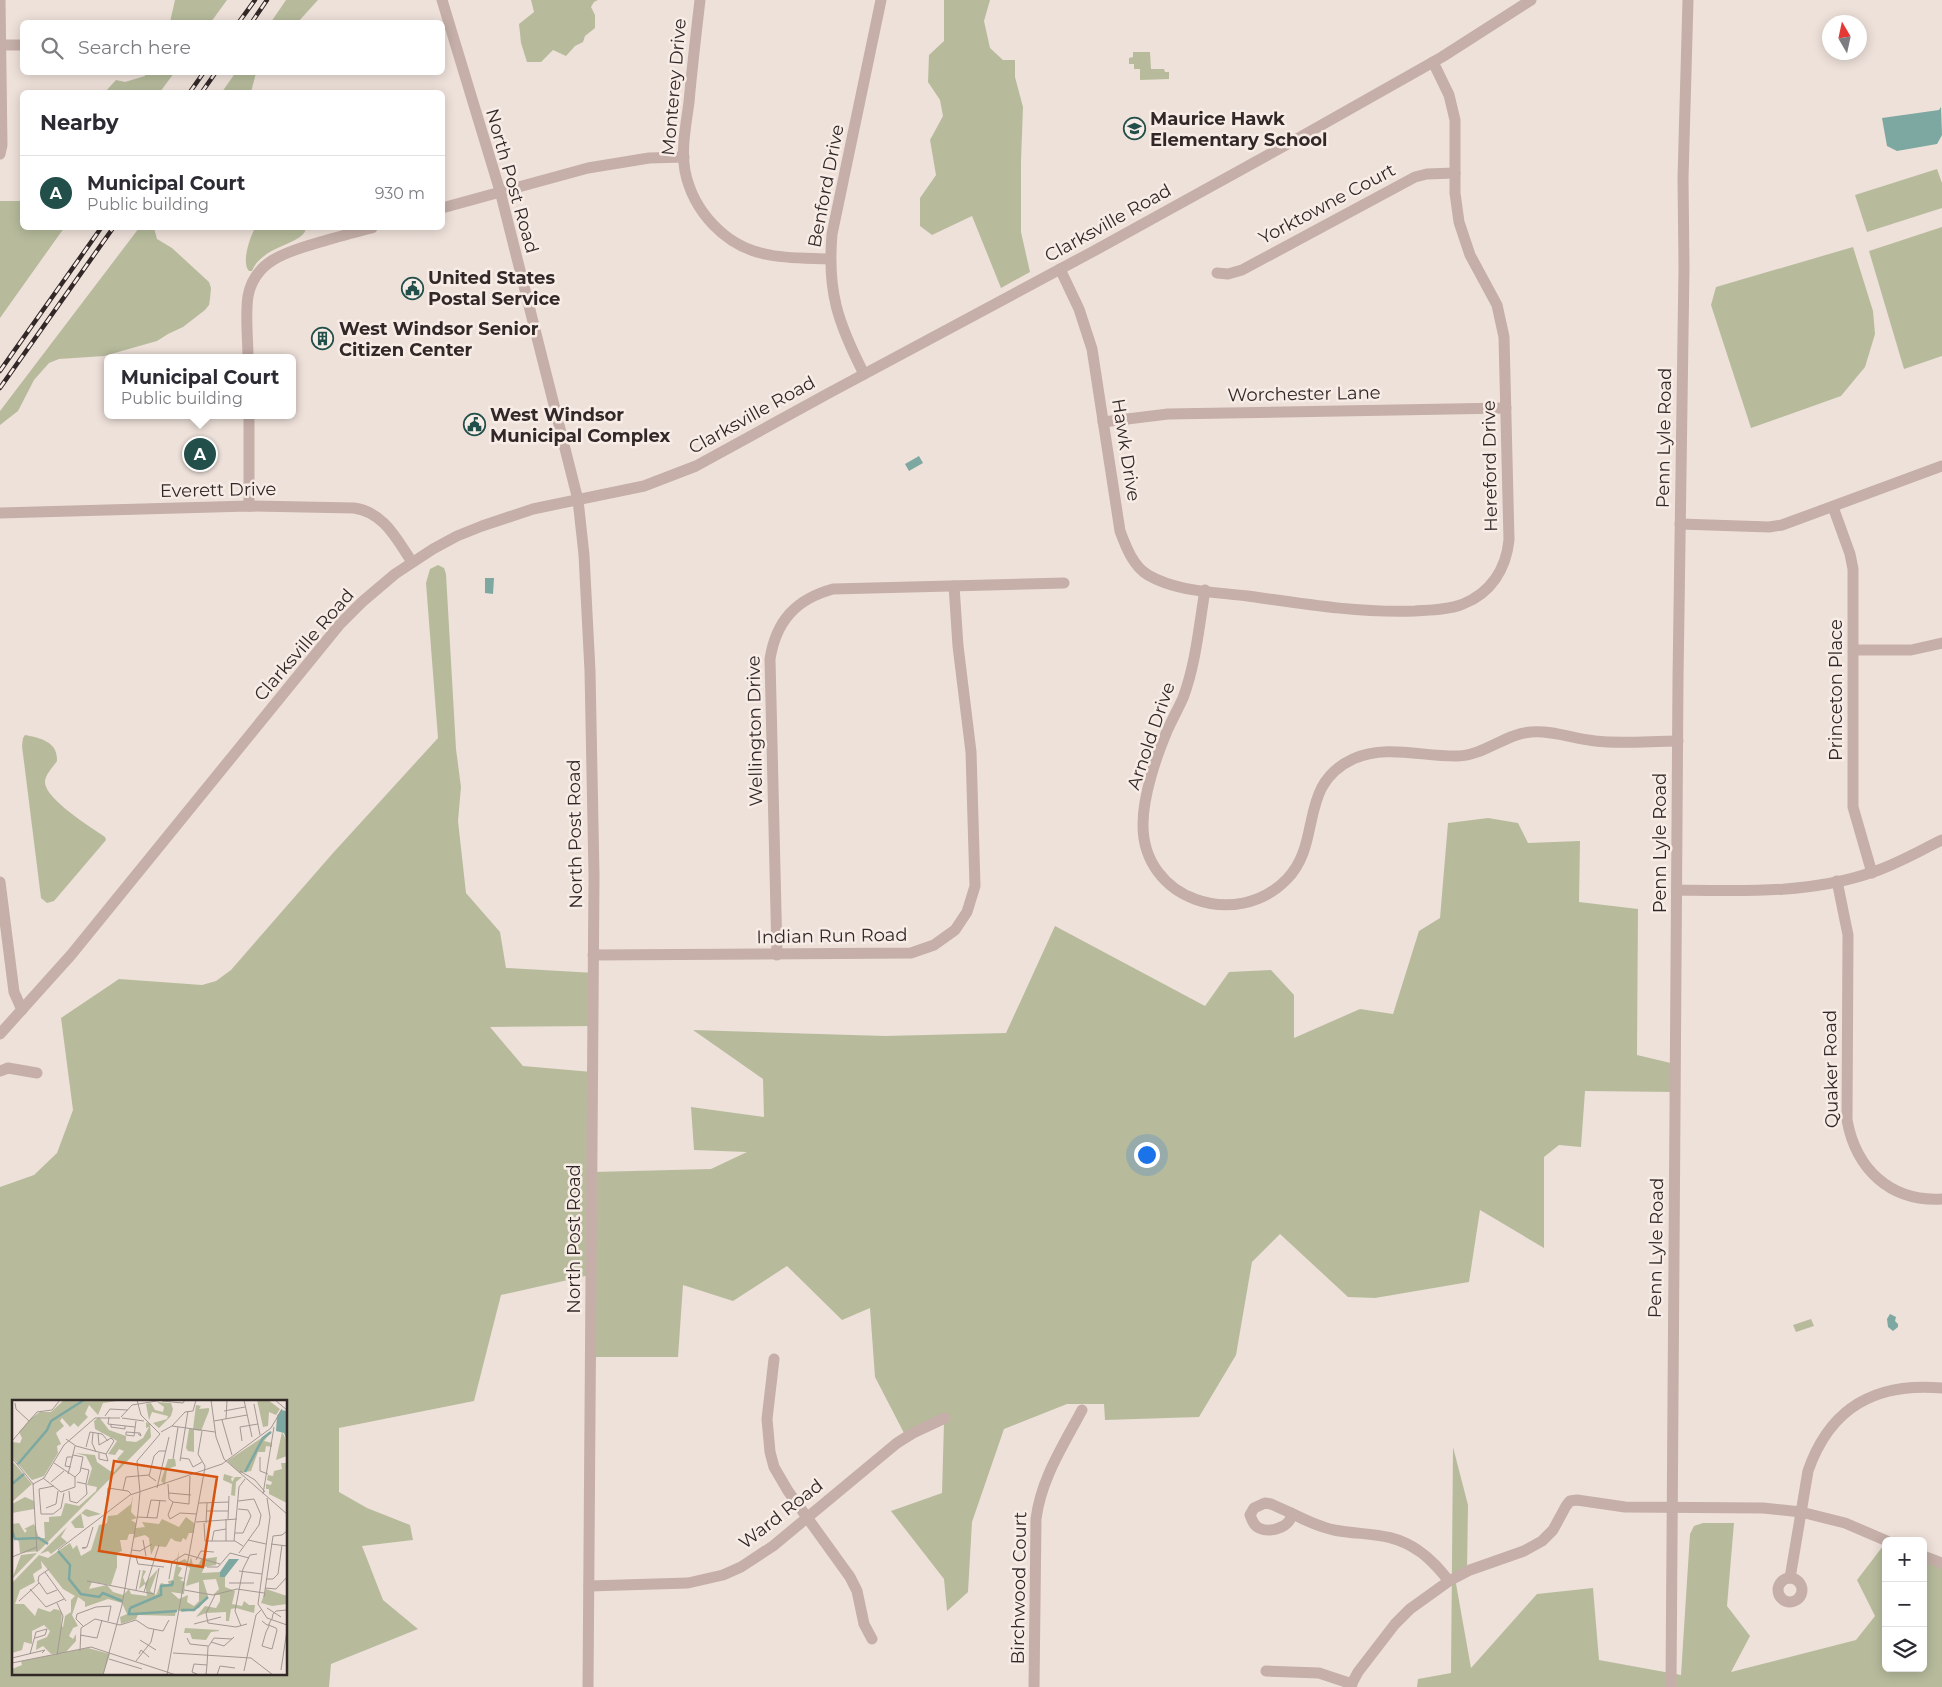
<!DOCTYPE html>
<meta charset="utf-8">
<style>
:root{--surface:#fff;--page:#f7f7f7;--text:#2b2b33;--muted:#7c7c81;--line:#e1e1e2;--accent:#224f49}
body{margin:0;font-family:Montserrat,sans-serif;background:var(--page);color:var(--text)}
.controls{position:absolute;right:15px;bottom:15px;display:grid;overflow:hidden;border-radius:8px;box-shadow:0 2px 12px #0003}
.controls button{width:45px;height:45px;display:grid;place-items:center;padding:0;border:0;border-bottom:1px solid var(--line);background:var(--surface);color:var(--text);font:25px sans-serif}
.compass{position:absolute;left:1822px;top:15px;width:45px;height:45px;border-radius:50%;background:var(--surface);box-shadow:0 2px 12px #0003;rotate:351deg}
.you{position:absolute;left:1146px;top:1154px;width:18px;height:18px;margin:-12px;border:4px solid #fff;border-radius:50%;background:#1a73e8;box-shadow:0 0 0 8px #1a73e833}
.badge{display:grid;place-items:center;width:32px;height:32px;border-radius:50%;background:var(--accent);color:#fff;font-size:16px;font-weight:700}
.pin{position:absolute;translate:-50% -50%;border:2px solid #fff;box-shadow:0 1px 5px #0006}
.popup{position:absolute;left:104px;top:354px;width:192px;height:65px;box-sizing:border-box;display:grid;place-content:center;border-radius:8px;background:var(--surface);filter:drop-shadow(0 1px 4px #0005);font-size:16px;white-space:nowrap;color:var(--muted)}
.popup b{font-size:19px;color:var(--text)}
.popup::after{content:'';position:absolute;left:50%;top:100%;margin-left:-10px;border:10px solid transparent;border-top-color:var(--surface)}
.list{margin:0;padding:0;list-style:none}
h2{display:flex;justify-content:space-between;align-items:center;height:65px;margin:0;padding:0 20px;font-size:21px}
h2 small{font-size:16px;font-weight:400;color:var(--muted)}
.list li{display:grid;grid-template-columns:32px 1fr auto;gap:15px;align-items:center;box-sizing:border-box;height:75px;padding:0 20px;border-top:1px solid var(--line)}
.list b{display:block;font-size:19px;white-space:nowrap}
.list p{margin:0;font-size:16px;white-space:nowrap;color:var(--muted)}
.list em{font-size:16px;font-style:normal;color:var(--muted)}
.icon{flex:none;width:28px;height:28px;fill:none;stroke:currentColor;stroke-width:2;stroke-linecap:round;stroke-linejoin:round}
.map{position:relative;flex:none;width:1942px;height:1687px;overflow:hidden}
.search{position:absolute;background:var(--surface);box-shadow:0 2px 12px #0003;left:20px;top:20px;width:425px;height:55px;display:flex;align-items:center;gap:12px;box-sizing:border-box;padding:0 18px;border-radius:8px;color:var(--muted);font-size:19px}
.panel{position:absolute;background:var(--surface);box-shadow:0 2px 12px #0003;left:20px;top:90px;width:425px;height:140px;border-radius:8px}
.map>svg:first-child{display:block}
.green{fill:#b7bb9c;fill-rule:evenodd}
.water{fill:#7da8a1}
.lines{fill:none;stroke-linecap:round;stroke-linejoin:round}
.minor{stroke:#c5afa8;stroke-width:11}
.rail-casing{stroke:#322827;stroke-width:4.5}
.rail{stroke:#f7ece6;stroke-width:2.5;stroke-dasharray:8;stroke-linecap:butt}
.labels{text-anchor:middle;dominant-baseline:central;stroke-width:5;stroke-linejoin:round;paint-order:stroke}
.street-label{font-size:18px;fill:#322827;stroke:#f7ece6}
.poi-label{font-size:18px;font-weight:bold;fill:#322827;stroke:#f7ece6;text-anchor:start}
.inset-river{fill:none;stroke:#7da8a1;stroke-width:2.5}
.inset-road{fill:none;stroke:#a39792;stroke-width:1}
.view{fill:#d6540f;fill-opacity:0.15;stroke:#d6540f;stroke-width:2.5}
.inset-edge{fill:none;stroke:#322827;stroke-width:2.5}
</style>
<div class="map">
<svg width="1942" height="1687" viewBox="0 0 1942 1687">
<rect width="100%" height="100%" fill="#eee1da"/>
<g class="green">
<path d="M175 0H227L211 22H170Z"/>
<path d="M286 0H318L298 22H271Z"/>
<path d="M531 0H598L594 2 591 7 595 15V28L585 36 583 42 575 46 566 56 553 50 541 62H527L521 43 519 24 534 12Z"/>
<path d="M944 0H990L984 21 990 48 1003 60H1015V77L1023 107 1021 161V232L1030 272 1001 288 972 216 932 235 920 226V198L936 175 930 140 943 116 940 100 928 82 929 55 944 41Z"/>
<path d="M1133 52H1150L1151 69H1164L1165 72H1169V79L1140 80V69H1134V64H1129V58L1133 57Z"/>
<path d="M236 72 256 73 251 92H222Z"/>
<path d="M146 73H174L160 92H105L116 80 125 82 145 76Z"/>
<path d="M1937 169 1942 183V208L1867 232 1855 195Z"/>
<path d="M0 201H22V228H64L0 318Z"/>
<path d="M1942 227V356L1904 369 1869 251Z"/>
<path d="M139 228H154L157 239 172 248 209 282 211 288 210 299 209 305 205 310 183 327 168 334 157 341 104 356 59 359 49 363 34 380 18 411 0 425V411Z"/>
<path d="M255 228H306C304 245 262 245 252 271H249C241 263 250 237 255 228Z"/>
<path d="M1853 247 1873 311 1875 334 1865 367 1841 396 1751 428 1711 305 1716 287Z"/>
<path d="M438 565 444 568 446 574 456 749 461 787 458 821 466 893 500 932 506 968 595 973V1026L490 1027 523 1066 592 1072 593 1172 711 1169 747 1152 694 1150 691 1107 764 1117 763 1079 693 1030 885 1036 1006 1033 1055 926 1205 1006 1229 972 1271 970 1294 995V1038L1360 1009 1393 1014 1419 931 1440 918 1448 823 1488 818 1518 823 1528 843 1580 841 1579 902 1638 909 1637 1055 1675 1064V1092L1585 1091 1581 1147 1559 1145 1544 1157V1248L1480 1210 1469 1282 1375 1298 1348 1297 1280 1234 1252 1262 1236 1355 1199 1417 1105 1420 1104 1404H1067L1004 1429 972 1522 968 1592 947 1611 944 1579 891 1511 942 1493 944 1422 906 1437 875 1377 870 1308 842 1320 787 1266 733 1301 683 1285 678 1357H593L590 1275 501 1295 474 1401 339 1428V1492L367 1508 410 1525 413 1540 362 1546 383 1600 418 1629 331 1664 329 1687H0V1187L34 1175 57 1153 73 1110 61 1018 119 979 202 985 216 981 231 970 333 853 438 738 426 583 430 569ZM14 1401H286V1673H14Z"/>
<path d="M25 735C41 738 58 742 57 761 53 767 46 774 45 781 43 798 92 828 105 837L106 840 54 901 47 903 41 898 22 746 23 738Z"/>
<path d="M1811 1319 1814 1326 1796 1332 1793 1325Z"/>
<path d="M1453 1447 1468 1505 1467 1573 1455 1578 1471 1668 1537 1594 1593 1588 1599 1660 1681 1675 1690 1534 1694 1526 1703 1523H1734L1727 1606 1750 1636 1731 1672 1856 1640 1875 1616 1857 1580 1886 1542V1668H1923V1555L1942 1563V1687H1417L1418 1679 1451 1673Z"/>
</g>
<g class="water">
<path d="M1941 107 1942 135 1937 144 1897 151 1887 146 1882 118 1939 110Z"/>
<path d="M919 456 923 463 909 471 905 464Z"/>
<path d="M485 578H494L493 594 485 593Z"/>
<path d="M1890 1314 1896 1317 1895 1321 1898 1324V1327L1893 1331 1888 1327 1887 1319Z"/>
</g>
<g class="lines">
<g class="minor">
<path d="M442 0 500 191 578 500 584 555 590 671 594 876 588 1687"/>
<path d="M700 0C696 34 692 68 689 102 686 125 681 148 685 171 693 211 725 246 765 254 786 259 808 258 830 259"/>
<path d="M1 45H22"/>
<path d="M0 154 2 145 0 0"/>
<path d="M442 208 588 168 649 158 684 157"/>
<path d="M1060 269 1079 309 1092 349 1120 531C1126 547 1133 566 1148 575 1177 592 1216 592 1248 596 1304 604 1358 613 1415 611 1430 610 1449 610 1463 604 1491 593 1506 569 1509 540L1504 337 1497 305 1470 255 1459 222 1455 193V120L1449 95 1433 62"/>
<path d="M1217 273 1228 274 1242 270 1415 177 1427 174 1455 173"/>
<path d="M248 358C248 338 245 316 248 296 255 259 290 251 320 242 338 237 355 232 372 228"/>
<path d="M864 374C838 323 827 292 832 234L881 0"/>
<path d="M249 415V506"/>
<path d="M1103 422 1168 414 1506 408"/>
<path d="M1833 507 1850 554 1853 569V807L1872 873"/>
<path d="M0 513 249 506 354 508C384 512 397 540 412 562"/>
<path d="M1680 524 1769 527 1782 525 1942 466"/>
<path d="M1205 590C1199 626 1196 663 1183 698 1178 709 1172 720 1167 731 1156 757 1143 796 1143 824 1142 900 1237 931 1287 879 1323 842 1297 785 1353 759 1386 744 1423 757 1458 756 1485 755 1505 734 1531 732 1553 730 1573 739 1595 741 1622 744 1650 741 1678 741"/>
<path d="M1854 650H1911L1942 643"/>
<path d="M1837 881 1848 935 1847 1120C1856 1169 1890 1202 1942 1199"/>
<path d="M0 882 14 992 22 1010"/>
<path d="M1677 890C1742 891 1810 894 1873 872 1897 864 1919 851 1942 840"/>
<path d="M593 955 911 953 934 945 955 930 967 912 975 886 971 752 958 646 954 586"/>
<path d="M777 955 770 659C776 621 796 599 833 589L1064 583"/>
<path d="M0 1034 71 955 340 624 362 602 395 574 433 549 457 536 482 526 533 509 644 486 696 466 829 393 1092 252 1295 140 1442 57 1531 0"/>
<path d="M0 1071 8 1068 37 1073"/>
<path d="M774 1359 767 1419 770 1452 774 1467 788 1491 850 1577 857 1591 864 1624 872 1639"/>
<path d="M1265 1503 1271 1504 1291 1513C1293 1526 1270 1534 1259 1528 1254 1526 1252 1520 1250 1515L1254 1508Z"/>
<path d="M1291 1513C1305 1520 1319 1527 1334 1530 1365 1536 1391 1531 1419 1551 1431 1559 1440 1570 1449 1581"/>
<path d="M1923 1556 1942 1563"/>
<circle cx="1790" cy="1590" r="12"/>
<path d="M1790 1578 1808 1471C1830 1407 1876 1382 1942 1388"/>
<path d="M589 1586 688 1583 723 1575 741 1567 773 1546 897 1443 913 1433 945 1418"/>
<path d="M1266 1671 1319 1673 1352 1684"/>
<path d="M1034 1687 1036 1519C1041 1479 1063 1446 1082 1410"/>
<path d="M1350 1687 1358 1672 1395 1624 1410 1609 1449 1581 1470 1570 1524 1551 1542 1541 1553 1530 1566 1506 1570 1501 1577 1500 1625 1507 1763 1508 1801 1512 1845 1523 1887 1541"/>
<path d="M1671 1687 1678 679 1684 267 1683 178 1688 0"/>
</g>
<defs>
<g id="rail">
<path d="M239 22 255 0"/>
<path d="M252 22 267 0"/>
<path d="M190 92 204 72"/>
<path d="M202 92 216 72"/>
<path d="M0 371 101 228"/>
<path d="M0 388 113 228"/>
</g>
</defs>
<use href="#rail" class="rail-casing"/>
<use href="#rail" class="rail"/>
</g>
<defs>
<symbol id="school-ring" viewBox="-11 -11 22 22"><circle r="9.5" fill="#f7ece6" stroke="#224f49" stroke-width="1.5"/><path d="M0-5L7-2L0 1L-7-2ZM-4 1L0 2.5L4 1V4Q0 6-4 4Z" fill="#224f49"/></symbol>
<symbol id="civic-ring" viewBox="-11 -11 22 22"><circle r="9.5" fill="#f7ece6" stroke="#224f49" stroke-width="1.5"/><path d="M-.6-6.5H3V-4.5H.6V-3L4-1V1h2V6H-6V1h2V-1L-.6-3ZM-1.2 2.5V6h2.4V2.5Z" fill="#224f49"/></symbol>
<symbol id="building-ring" viewBox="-11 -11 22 22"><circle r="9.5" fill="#f7ece6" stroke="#224f49" stroke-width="1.5"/><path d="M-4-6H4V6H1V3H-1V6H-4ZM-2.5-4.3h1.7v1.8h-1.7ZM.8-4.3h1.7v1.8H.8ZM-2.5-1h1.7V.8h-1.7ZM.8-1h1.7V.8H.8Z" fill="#224f49"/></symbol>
</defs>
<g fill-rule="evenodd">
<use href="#school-ring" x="1122" y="116" width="25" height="25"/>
<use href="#civic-ring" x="400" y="276" width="25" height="25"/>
<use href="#building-ring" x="310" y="326" width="25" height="25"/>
<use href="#civic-ring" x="462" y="412" width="25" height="25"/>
</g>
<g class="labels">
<g class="street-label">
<text transform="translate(674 87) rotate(-85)">Monterey Drive</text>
<text transform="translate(512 181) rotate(74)">North Post Road</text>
<text transform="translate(826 186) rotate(-79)">Benford Drive</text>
<text transform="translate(1327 204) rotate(-28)">Yorktowne Court</text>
<text transform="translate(1108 223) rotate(-29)">Clarksville Road</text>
<text transform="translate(1304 394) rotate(-1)">Worchester Lane</text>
<text transform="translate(752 415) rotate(-29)">Clarksville Road</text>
<text transform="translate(1664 438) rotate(-89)">Penn Lyle Road</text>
<text transform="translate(1126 450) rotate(81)">Hawk Drive</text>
<text transform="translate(1490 466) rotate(-91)">Hereford Drive</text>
<text transform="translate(218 490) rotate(-1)">Everett Drive</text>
<text transform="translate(304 645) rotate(-49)">Clarksville Road</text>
<text transform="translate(1836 690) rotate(-90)">Princeton Place</text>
<text transform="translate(755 731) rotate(-91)">Wellington Drive</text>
<text transform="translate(1151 736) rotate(-71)">Arnold Drive</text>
<text transform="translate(575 834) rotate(-91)">North Post Road</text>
<text transform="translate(1660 843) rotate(-90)">Penn Lyle Road</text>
<text transform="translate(832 936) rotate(-1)">Indian Run Road</text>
<text transform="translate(1831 1069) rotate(-91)">Quaker Road</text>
<text transform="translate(574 1239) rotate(-90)">North Post Road</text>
<text transform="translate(1656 1248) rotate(-89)">Penn Lyle Road</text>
<text transform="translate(781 1514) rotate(-38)">Ward Road</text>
<text transform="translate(1019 1588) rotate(-89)">Birchwood Court</text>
</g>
<g class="poi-label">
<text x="1150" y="119">Maurice Hawk<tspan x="1150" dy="21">Elementary School</tspan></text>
<text x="428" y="278">United States<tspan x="428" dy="21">Postal Service</tspan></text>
<text x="339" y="329">West Windsor Senior<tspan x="339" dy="21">Citizen Center</tspan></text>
<text x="490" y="415">West Windsor<tspan x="490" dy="21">Municipal Complex</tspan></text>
</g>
</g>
<g transform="translate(12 1400)">
<rect width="275" height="275" fill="#eee1da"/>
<path d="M52 0H112L91 3 86 15 77 5 73 14 76 17 66 27 62 23 58 27 50 18 48 21 52 26 44 33 49 44 45 46 46 53 32 76 20 80 0 57V42L8 43 10 38 7 32 19 18 28 12H39ZM245 0H256L268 9 264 15 257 12 256 26 251 27ZM145 2 159 3 161 9 159 16 147 28 141 23 155 19 156 16 140 12 137 20 134 4 139 3 143 10 151 12 152 7ZM184 5 189 6 187 9 197 8V11L189 31 182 30V52L176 51 174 48 177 29H181ZM87 17 97 30 114 36V41L124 42 131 38 137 27 134 28V22L138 24 139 37 27 151 8 153 7 142 0 133V124L7 123 13 133 15 130 12 129 22 124 27 138H33L32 122H37V117L49 116 53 103 67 106 84 91 85 87 75 85 80 68 74 56 63 53 83 55 85 62 98 71 102 72 110 63 105 59 112 51 107 49 103 55 96 54 105 41 83 29 82 21ZM260 31 252 41 260 43V47L254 46 253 52H246L239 71 228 73 215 61ZM270 32 275 41V56L264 60ZM156 59H163L164 66 155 69 153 85 149 81ZM2 63 20 84 0 102V64ZM269 63H275V103L257 94V89H254V84L259 85 260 82 255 80 256 75 261 76 262 71 270 69ZM212 74 222 77 219 78 220 82 223 77H230L224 82 223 96 219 95 220 84 211 80ZM121 95 119 112 125 118 119 120 124 123V128L133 127 130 122 147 124 150 119 167 127 174 117 182 123V133H177L174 140 171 138 169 142 163 141 159 138 154 147 143 146 139 155 137 138 133 135 122 138V134H117L115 140H108L110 151 105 153V167L99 185 80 182 77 189 95 185 101 192 111 195 117 189 119 194 135 196 133 184 127 189 131 170 134 171 131 177 133 183 146 169 138 191 144 195 149 183 157 185 156 181 161 180 167 150 166 162 173 159 177 164 179 157 181 165 187 164 189 159 205 157 204 165 192 167 190 173 208 172V177H213V187L223 191 220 204 230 206 232 201 237 205H243L242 213 224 208 219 209 217 221H214V212L194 213 184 217 193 206 204 208 208 201V195H201L207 189 204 179 191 180 196 196 187 208 171 212 164 210 163 216 126 215 124 219 109 224 108 217 115 214 110 203 96 199 73 207V202L66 197 60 215 66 226 61 228 57 236 61 239 64 234V241L53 253 39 254 31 246 24 250 25 241 35 237 38 231 32 225 20 231V244L12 242 10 250 0 253V183L27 155 36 158 58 143 61 149 65 145 69 156 79 150 87 125 95 123 96 116 105 115 119 104ZM29 161 51 189 63 196 59 200V212L53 216 51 227 49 226 50 213 47 210 42 209 38 212 26 208 23 216 12 204H3L8 190 23 182 21 174 30 168ZM171 164 178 168 174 186 187 182V201L182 206 175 202 176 195 167 199 159 192 172 194 173 182 168 180 172 178 166 176 170 168 165 166ZM13 97 22 101V109L0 113V104ZM74 109 89 114 76 117 69 113 72 128H63L59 122ZM55 127 49 137 55 142 39 154 36 151 28 154ZM25 153 0 179 9 155ZM254 189 275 196V204L260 206 249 203ZM173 228 207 230V231L199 232 194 240 180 239 178 233H172ZM76 248 98 254 91 275H0V269L10 265 9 261Z" fill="#b7bb9c" fill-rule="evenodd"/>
<path d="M269 10 275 11V41L272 33 264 31 265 16ZM217 159H227L213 177H208V172Z" fill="#7da8a1"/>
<path class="inset-river" d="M6 64 35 30 39 21 72 0M233 72 251 38 259 32M0 84 12 74M0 131 3 139 27 138 36 144M46 151 58 165 57 179 69 194 87 197 91 193 110 201M118 208 149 195V186L160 185 161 181M118 208 117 214H122L165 211M169 210H182L196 197"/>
<path class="inset-road" d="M199 0 204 37 212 59 275 114M232 0 240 37M263 0 275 10M150 1 171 3 173 0M3 3 4 9 17 21M242 4 248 35M212 11 233 7M93 16 98 9 116 10M97 17 96 24 123 27M109 17 120 5 151 0M110 18 132 21M214 19 215 0M210 20 220 55M202 21 235 15M99 24V27L113 29V26M160 26 173 12 181 11 184 0M114 32V35L122 36 124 21M114 32 128 33 129 36 126 34M149 32 160 26 203 32M81 33 80 43 84 52M86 33 87 45 99 38 102 41 94 54M54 39 64 46 94 54 96 61M0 41 25 12 40 10 48 0M230 41 228 27 246 24M74 47 78 32 90 34 96 41M87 53V59L96 61M61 55 71 57 68 72 63 77M248 57V71L256 74M0 58 22 85M169 58 177 59 181 67 190 62M161 59 166 27M168 61 176 11M59 67 53 66 55 57H61M69 68 77 70 74 84M228 71 243 80 253 92M56 74 63 46M31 78 49 92 63 87V77L42 63M144 81 137 76 142 56 147 51H154M39 82 52 71M21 84 32 78 52 45 83 18H108M21 84 25 152M156 84 157 99 161 102M42 86 27 89 29 114H41L49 108 52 93M145 88 157 37M111 90 114 77 137 75M57 91 58 101 65 103 75 94 74 84 65 82M157 93 179 95M251 94 262 27M255 98 258 117 246 204 255 218 275 225M226 101 242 99 249 115 247 125 227 153M161 102 156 115 158 119 168 113 185 114M161 102 177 104 178 76M187 103 217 102M34 108 44 104 46 91M195 111H216M94 114 96 88 116 91 119 94M125 117 145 118 148 100M135 118 139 100 154 101M214 119V141M216 119 217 96M184 122 225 119M192 123 193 141H223L231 146M194 123 195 103M223 133H231L239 116 236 110 226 109M131 140 134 156M236 140 254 144M200 141 202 131 214 129M222 141 227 87 233 79M259 144 275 146M74 148H70L75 147 81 127M46 150 118 95 210 64 259 28 270 9M120 150 128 151 140 144M0 157 25 147M124 157 126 164 152 167M184 160 189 151 202 152M195 167H206L218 153 237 158M37 169 27 176 26 181 35 194 45 190M227 171 250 174M33 172 54 201M157 179 160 162 173 154 208 164M254 179H261L266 174 270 145M75 181 142 194 147 168M217 183H242M253 188 264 189 275 177M18 189 34 207 52 199M124 190 128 170M172 190 201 195 225 189 252 193M132 192 147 145M203 195 194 213 196 223 224 227 235 224M252 197 261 136 270 135 275 131M7 201 27 183M255 208 269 217M250 221 255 225H257L259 226 264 228 265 230 260 249 250 246 254 232 257 226V224L259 220 260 219 261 214 264 211 275 210M182 224 209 217M71 226 64 219 65 214 84 207 99 206 96 221M229 226 223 211 231 169 238 155 245 154M68 235 85 238 90 220M175 238 178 244 196 246M128 240 144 250M199 242 212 246 222 237M68 251 69 228 83 219 108 225 124 220 136 228 151 231 157 220M161 253 239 258 261 275M18 254 24 232 35 229 33 235 23 238M127 254 129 250 137 257M45 255 51 216 45 203M0 258 33 250 30 253M97 259 130 269M124 261 139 242 142 229M0 263 79 247 164 275M195 265 196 247 202 238 220 239M269 270 275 230M232 271 244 215 249 210M91 275 110 205 126 113 128 92 125 61 148 34 129 15 125 0M155 275 192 73 193 66 186 54 190 31M187 275 180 272 182 264 195 265 194 275M205 275 208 266 223 268"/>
<path class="view" d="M102 61 205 77 191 167 87 151Z"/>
<rect width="275" height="275" class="inset-edge"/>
</g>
</svg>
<div class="controls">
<button>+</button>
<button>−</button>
<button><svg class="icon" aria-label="layers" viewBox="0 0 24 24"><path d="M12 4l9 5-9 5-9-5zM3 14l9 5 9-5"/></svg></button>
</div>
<svg class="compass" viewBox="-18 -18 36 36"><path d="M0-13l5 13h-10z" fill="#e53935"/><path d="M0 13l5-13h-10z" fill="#7c7c81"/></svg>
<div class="you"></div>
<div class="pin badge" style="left:200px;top:454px">A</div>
<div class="popup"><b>Municipal Court</b>Public building</div>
<div class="search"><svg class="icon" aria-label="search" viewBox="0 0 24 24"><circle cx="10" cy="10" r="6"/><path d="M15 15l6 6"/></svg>Search here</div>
<section class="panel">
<h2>Nearby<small></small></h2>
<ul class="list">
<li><span class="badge">A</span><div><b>Municipal Court</b><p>Public building</p></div><em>930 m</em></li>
</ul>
</section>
</div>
